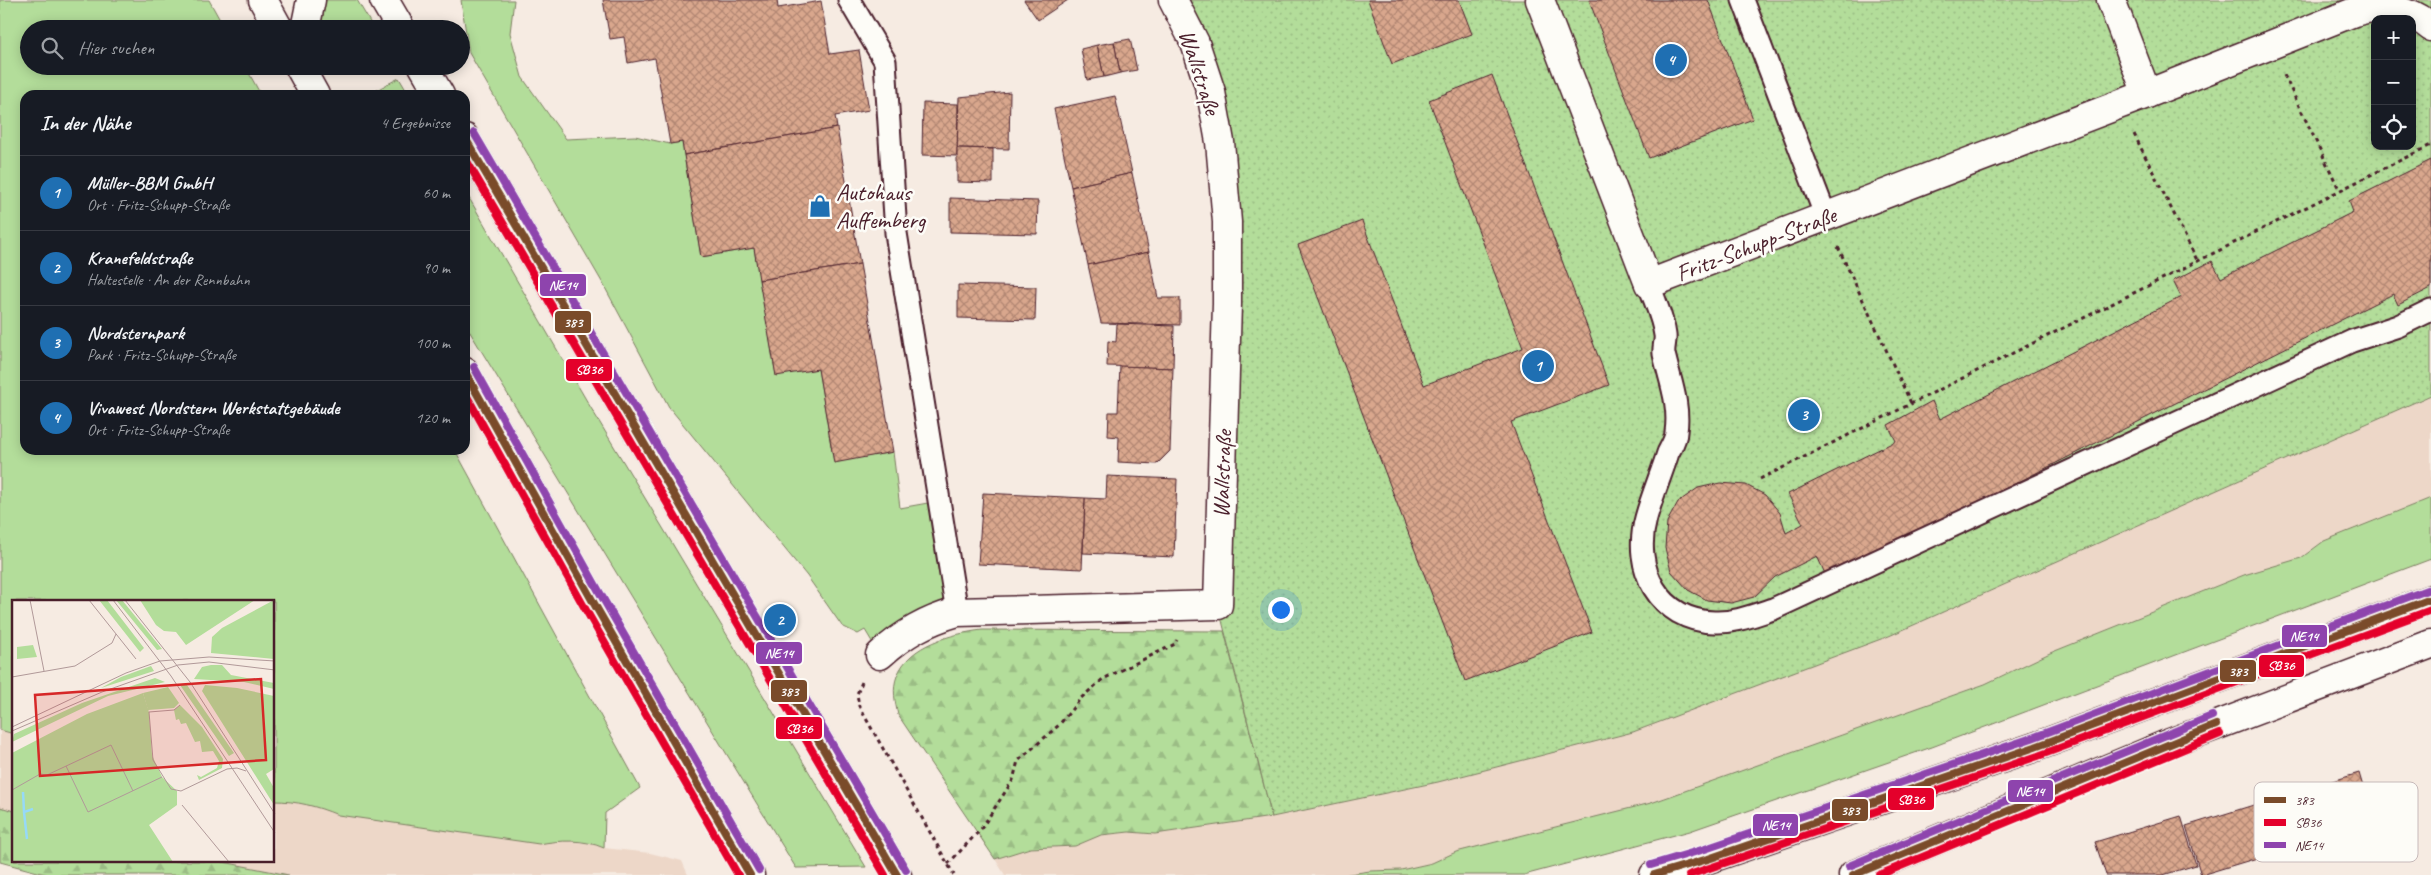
<!DOCTYPE html>
<html lang="de">
<meta charset="utf-8">
<style>
:root{--surface:#171b24;--page:#20242c;--text:#f1f3f6;--muted:#9ea1a6;--line:#363941;--accent:#1f6fb2}
body{margin:0;font-family:Caveat,sans-serif;background:var(--page);color:var(--text)}
.controls{position:absolute;right:15px;top:15px;display:grid;overflow:hidden;border-radius:10px;box-shadow:0 2px 12px #0003}
.controls button{width:45px;height:45px;display:grid;place-items:center;padding:0;border:0;border-bottom:1px solid var(--line);background:var(--surface);color:var(--text);font:25px sans-serif}
.you{position:absolute;left:1280px;top:609px;width:18px;height:18px;margin:-12px;border:4px solid #fff;border-radius:50%;background:#1a73e8;box-shadow:0 0 0 8px #1a73e833}
.badge{display:grid;place-items:center;width:32px;height:32px;border-radius:50%;background:var(--accent);color:#fff;font-size:16px;font-weight:700}
.pin{position:absolute;translate:-50% -50%;border:2px solid #fff;box-shadow:0 1px 5px #0006}
.list{margin:0;padding:0;list-style:none}
h2{display:flex;justify-content:space-between;align-items:center;height:65px;margin:0;padding:0 20px;font-size:21px}
h2 small{font-size:16px;font-weight:400;color:var(--muted)}
.list li{display:grid;grid-template-columns:32px 1fr auto;gap:15px;align-items:center;box-sizing:border-box;height:75px;padding:0 20px;border-top:1px solid var(--line)}
.list b{display:block;font-size:19px;white-space:nowrap}
.list p{margin:0;font-size:16px;white-space:nowrap;color:var(--muted)}
.list em{font-size:16px;font-style:normal;color:var(--muted)}
.icon{flex:none;width:28px;height:28px;fill:none;stroke:currentColor;stroke-width:2;stroke-linecap:round;stroke-linejoin:round}
.map{position:relative;flex:none;width:2431px;height:875px;overflow:hidden}
.search{position:absolute;background:var(--surface);box-shadow:0 2px 12px #0003;left:20px;top:20px;width:450px;height:55px;display:flex;align-items:center;gap:12px;box-sizing:border-box;padding:0 18px;border-radius:28px;color:var(--muted);font-size:19px}
.panel{position:absolute;background:var(--surface);box-shadow:0 2px 12px #0003;left:20px;top:90px;width:450px;height:365px;border-radius:15px}
.map>svg:first-child{display:block}
.built{fill:#edd7c8}
.grass{fill:#b3dd9a;stroke:#7e7e62}
.forest{fill:url(#forest-firs);stroke:#7e7e62}
.park{fill:url(#park-dots);stroke:#7e7e62;fill-rule:evenodd}
.building{fill:url(#building-cross-hatch);stroke:#4a1f2b}
.lines{fill:none;stroke-linecap:round;stroke-linejoin:round}
.lane-casing{stroke:#4a1f2b;stroke-width:25}
.street-casing{stroke:#4a1f2b;stroke-width:31}
.secondary-casing{stroke:#4a1f2b;stroke-width:31}
.path{stroke:#4a1f2b;stroke-width:3;stroke-dasharray:4 4;stroke-linecap:butt}
.lane{stroke:#fdfcf7;stroke-width:21}
.street{stroke:#fdfcf7;stroke-width:28}
.secondary{stroke:#fdfcf7;stroke-width:28}
.bus-1-casing{stroke:#fdfcf7;stroke-width:11}
.bus-2-casing{stroke:#fdfcf7;stroke-width:11}
.bus-3-casing{stroke:#fdfcf7;stroke-width:11}
.bus-1{stroke:#7a4b2a;stroke-width:8}
.bus-2{stroke:#e4002b;stroke-width:8}
.bus-3{stroke:#8e44ad;stroke-width:8}
.labels{text-anchor:middle;dominant-baseline:central;stroke-width:5;stroke-linejoin:round;paint-order:stroke}
.street-label{font-size:24px;fill:#4a1f2b;stroke:#fdfcf7}
.poi-label{font-size:24px;fill:#4a1f2b;stroke:#fdfcf7;text-anchor:start}
.inset-river{fill:none;stroke:#96d9f8;stroke-width:2.5}
.inset-road{fill:none;stroke:#b19999;stroke-width:1}
.view{fill:#d62828;fill-opacity:0.15;stroke:#d62828;stroke-width:2.5}
.inset-edge{fill:none;stroke:#4a1f2b;stroke-width:2.5}
.key{fill:#fdfcf7;stroke:#c7baba;stroke-width:1}
.key-label{font-size:14px;fill:#4a1f2b}
.line-badge{stroke:#fdfcf7;stroke-width:2}
.badge-label{font-size:14px;text-anchor:middle;font-weight:bold;fill:#fff}
</style>
<div class="map">
<svg width="2431" height="875" viewBox="0 0 2431 875">
<defs>
<pattern id="forest-firs" width="22" height="20" patternUnits="userSpaceOnUse" patternTransform="scale(1.25)"><rect width="22" height="20" fill="#b3dd9a"/><path d="M5 1l3.5 6h-7zM16 11l3.5 6h-7z" fill="#9bbd85"/></pattern>
<pattern id="park-dots" width="8" height="8" patternUnits="userSpaceOnUse" patternTransform="scale(1.25)"><rect width="8" height="8" fill="#b3dd9a"/><path d="M2 2h.1M6 6h.1" fill="none" stroke="#9bbd85" stroke-width="1.8" stroke-linecap="round"/></pattern>
<pattern id="building-cross-hatch" width="8" height="8" patternUnits="userSpaceOnUse" patternTransform="scale(1.25)"><rect width="8" height="8" fill="#d9a78d"/><path d="M0 0l8 8M0 8l8-8" fill="none" stroke="#b28773"/></pattern>
</defs>
<rect width="100%" height="100%" fill="#f6ebe2"/>
<filter id="ink" filterUnits="userSpaceOnUse"><feTurbulence type="fractalNoise" baseFrequency=".02" numOctaves="2"/><feDisplacementMap in="SourceGraphic" scale="10" xChannelSelector="R" yChannelSelector="G"/><feConvolveMatrix kernelMatrix="1 2 1 2 8 2 1 2 1" color-interpolation-filters="sRGB"/></filter>
<g filter="url(#ink)">
<g class="built">
<path d="M2431 395V498L2324 541 2301 558 2244 575 2050 653 1985 684 1651 803 1456 852 1432 863 1401 870 1370 871 1343 875H1005L995 859 1030 848 1075 846 1101 835 1129 832 1155 834 1272 817 1438 782 1633 732 1889 636Z"/>
<path d="M0 730 14 734V811L0 807Z"/>
<path d="M274 801H289L316 806 338 815 539 844 560 840 595 844 604 848 650 853 682 861 688 875H289L218 861H274Z"/>
</g>
<g class="grass">
<path d="M0 0H209L225 29H29V66H245L261 95H25V450H455L640 788 605 813 604 848C584 839 560 840 539 844L338 815C316 806 297 801 274 801V601H14V734L0 730Z"/>
<path d="M325 0H357L374 29H319Z"/>
<path d="M461 0H514L510 33 522 77 566 139 635 136 670 144 682 142 701 257 754 248 776 375 818 369 834 462 893 452 900 508 939 501 957 612 880 655 865 630 858 634 842 626 807 576 669 407 602 282 469 53Z"/>
<path d="M399 78 409 95H367Z"/>
<path d="M465 191 588 403 866 867 796 868 465 324Z"/>
<path d="M2431 498V559L1932 747 1690 831 1524 875H1343L1370 871 1401 870 1432 863 1456 852 1651 803 1985 684 2050 653 2244 575 2301 558 2324 541Z"/>
</g>
<g class="forest">
<path d="M982 630 1224 631 1272 817 1155 834 1129 832 1101 835 1075 846 1030 848 995 859 898 715C895 702 892 689 897 676 909 644 952 634 982 630Z"/>
<path d="M0 807 14 811V861H218L289 875H49L0 862Z"/>
</g>
<path class="park" d="M1173 0H2431V395L1889 636 1633 732 1438 782 1272 817 1218 605 1220 142ZM2375 19H2412V146H2375Z"/>
<g class="building">
<path d="M603 0H777L778 8 821 1 830 54 859 50 869 110 835 116 837 128 684 155 682 142 670 144 655 58 628 63 624 37 610 39Z"/>
<path d="M1024 0H1068L1038 20Z"/>
<path d="M1368 0H1459L1472 34 1392 64Z"/>
<path d="M1589 0H1708L1753 119 1649 158Z"/>
<path d="M1130 39 1137 70 1120 73 1114 42Z"/>
<path d="M1114 42 1120 73 1104 77 1097 45Z"/>
<path d="M1097 45 1104 77 1087 80 1081 49Z"/>
<path d="M1492 75 1609 385 1511 422 1592 632 1465 681 1298 245 1362 221 1424 385 1523 348 1429 100Z"/>
<path d="M1010 92 1009 149 957 148 959 97Z"/>
<path d="M1115 96 1132 173 1071 187 1054 109Z"/>
<path d="M923 103 958 104 957 156 922 155Z"/>
<path d="M837 128 860 264 759 280 754 248 701 257 684 155Z"/>
<path d="M957 148 993 149V183L957 182Z"/>
<path d="M2431 160V288L2398 305 2393 294 1827 578 1817 556 1775 577 1754 597 1731 603 1707 600 1688 590 1671 571 1665 548 1667 522 1678 502 1698 488 1720 483 1746 485 1765 495 1780 513 1786 533 1803 524 1788 494 1896 441 1888 425 1932 401 1940 419 2181 297 2173 281 2212 261 2221 278 2353 212 2349 201Z"/>
<path d="M1132 173 1149 252 1088 265 1071 187Z"/>
<path d="M950 198 1038 201 1037 234 950 232Z"/>
<path d="M1149 252 1158 298H1180V325L1101 323 1088 265Z"/>
<path d="M860 264 893 452 834 463 818 369 776 376 759 280Z"/>
<path d="M958 285 1036 287 1035 320 958 318Z"/>
<path d="M1117 324 1174 326 1173 368 1107 366 1108 341 1116 342Z"/>
<path d="M1120 366 1173 368 1170 451 1157 464 1118 462 1119 437 1108 436 1109 412H1118Z"/>
<path d="M1107 476 1177 479 1174 557 1083 553 1085 498 1106 499Z"/>
<path d="M983 493 1085 498 1082 569 978 564Z"/>
<path d="M2359 773 2373 821 2287 849 2273 799Z"/>
<path d="M2273 799 2287 849 2201 875 2186 826Z"/>
<path d="M2181 816 2196 865 2163 875H2106L2095 842Z"/>
</g>
<g class="lines">
<defs>
<g id="lane">
<path d="M849 0 885 61 896 233 957 612"/>
<path d="M1743 0 1826 217"/>
<path d="M1649 284C1654 300 1663 318 1665 335 1666 341 1663 347 1664 354 1670 381 1680 404 1676 432 1676 439 1671 447 1668 453 1661 475 1652 496 1646 518 1632 569 1659 620 1714 622 1735 623 1754 615 1773 609L2352 341 2398 326 2431 310"/>
</g>
<g id="street">
<path d="M1540 0 1649 284 2147 94 2354 12C2380 4 2410 8 2431 27"/>
<path d="M2111 0 2147 94"/>
<path d="M880 655C903 634 926 621 957 612L1218 605 1227 304V222L1220 142 1211 92 1195 43 1173 0"/>
</g>
<g id="secondary">
<path d="M263 0 279 29"/>
<path d="M384 0 401 29"/>
<path d="M305 29 311 0"/>
<path d="M299 66 315 95"/>
<path d="M423 66 440 95"/>
<path d="M465 138 897 875"/>
<path d="M465 372 596 607 750 875"/>
<path d="M1654 875 1708 859 2035 747 2431 599"/>
<path d="M1853 875 2165 745 2431 644"/>
</g>
</defs>
<use href="#lane" class="lane-casing"/>
<use href="#street" class="street-casing"/>
<use href="#secondary" class="secondary-casing"/>
<g class="path">
<path d="M2284 75 2339 189"/>
<path d="M2134 134 2197 260"/>
<path d="M1838 247 1911 403"/>
<path d="M1760 479 2431 145"/>
<path d="M862 682 857 694 859 706 954 875"/>
<path d="M948 864 981 829 1013 780 1018 761 1059 725 1081 698 1103 679 1175 644 1177 640"/>
</g>
<use href="#lane" class="lane"/>
<use href="#street" class="street"/>
<use href="#secondary" class="secondary"/>
<defs>
<g id="bus-1">
<path d="M465 138 897 875"/>
<path d="M465 372 596 607 750 875"/>
<path d="M1654 875 1708 859 2035 747 2431 599"/>
<path d="M1853 875 2216 725"/>
</g>
<g id="bus-2">
<path d="M465 158 885 875"/>
<path d="M465 393 587 612 738 875"/>
<path d="M1689 875 2038 756 2431 610"/>
<path d="M1879 875 2220 734"/>
</g>
<g id="bus-3">
<path d="M474 133 906 870"/>
<path d="M474 367 605 602 759 870"/>
<path d="M1651 865 1705 849 2032 738 2427 590"/>
<path d="M1849 866 2212 716"/>
</g>
</defs>
<use href="#bus-1" class="bus-1-casing"/>
<use href="#bus-2" class="bus-2-casing"/>
<use href="#bus-3" class="bus-3-casing"/>
<use href="#bus-1" class="bus-1"/>
<use href="#bus-2" class="bus-2"/>
<use href="#bus-3" class="bus-3"/>
</g>
</g>
<defs>
<symbol id="shop-bare" viewBox="-9 -9 18 18"><path d="M-5-2.5h2.3a2.7 3.5 0 0 1 5.4 0H5L5.5 6h-11ZM-1.5-2.5h3a1.5 2.3 0 0 0-3 0Z" fill="#1f6fb2" stroke="#fdfcf7" stroke-width="2.5" paint-order="stroke"/></symbol>
</defs>
<g fill-rule="evenodd">
<use href="#shop-bare" x="804" y="190" width="32" height="32"/>
</g>
<g class="labels">
<g class="street-label">
<text transform="translate(1200 72) rotate(72)">Wallstraße</text>
<text transform="translate(1756 244) rotate(-21)">Fritz-Schupp-Straße</text>
<text transform="translate(1222 474) rotate(-88)">Wallstraße</text>
</g>
<g class="poi-label">
<text x="836" y="192">Autohaus<tspan x="836" dy="28">Auffemberg</tspan></text>
</g>
</g>
<g transform="translate(12 600)">
<rect width="262" height="262" fill="#f6ebe2"/>
<path d="M104 0H110L150 49 145 50ZM139 66 142 71 89 88 109 77ZM143 78 153 82 96 96 0 142 2 134 70 103ZM168 85H175L222 153 217 156ZM193 85 225 88 262 96V169L254 174 262 188V205L190 91ZM168 105 190 127 211 159 210 168 187 180 185 175 189 177 205 168 207 161 201 151 190 152 188 141 183 142 174 123 169 124 167 119 164 120 162 110Z" fill="#b3dd9a"/>
<path d="M87 0H95L132 48 128 52ZM199 65H210L219 75 262 83V89L232 82 182 79 190 67ZM156 87 167 103 162 108 136 110 131 93Z" fill="#b3dd9a"/>
<path d="M262 0V59L199 53 200 37 210 28Z" fill="#b3dd9a"/>
<path d="M128 0H243L174 45 164 32 152 31 144 25ZM21 45 25 57 5 59V47ZM131 93 137 112 140 155 150 177 165 191V205L137 225 161 262H0V153L75 114Z" fill="#b3dd9a"/>
<path class="inset-river" d="M11 192 12 211M15 239 12 212 21 209"/>
<path class="inset-road" d="M18 0 32 71M77 0 124 59M101 0 159 76 263 233M113 0 178 82 263 214M0 77 63 66 100 43 104 34M168 105 162 110 137 112 141 160 159 189 169 191 215 169 225 168 234 171M0 127 114 73 148 61 197 57 263 61M0 131 90 92 166 65 197 62 263 70M54 166 76 212 150 177M0 190 28 174 35 175 99 145 121 191M170 205 217 262"/>
<path class="view" d="M249 79 254 160 28 176 23 95Z"/>
<rect width="262" height="262" class="inset-edge"/>
</g>
<rect x="2254" y="782" width="164" height="80" rx="8" class="key"/>
<rect x="2264" y="797" width="22" height="6" fill="#7a4b2a"/>
<rect x="2264" y="819" width="22" height="7" fill="#e4002b"/>
<rect x="2264" y="842" width="22" height="6" fill="#8e44ad"/>
<g class="key-label">
<text x="2295" y="805">383</text>
<text x="2295" y="827">SB36</text>
<text x="2295" y="850">NE14</text>
</g>
<g class="line-badge">
<rect x="539" y="273" width="48" height="24" rx="5" fill="#8e44ad"/>
<rect x="554" y="310" width="38" height="24" rx="5" fill="#7a4b2a"/>
<rect x="565" y="358" width="48" height="24" rx="5" fill="#e4002b"/>
<rect x="2281" y="624" width="47" height="24" rx="5" fill="#8e44ad"/>
<rect x="755" y="641" width="48" height="24" rx="5" fill="#8e44ad"/>
<rect x="2258" y="654" width="47" height="24" rx="5" fill="#e4002b"/>
<rect x="2219" y="659" width="38" height="24" rx="5" fill="#7a4b2a"/>
<rect x="770" y="679" width="38" height="24" rx="5" fill="#7a4b2a"/>
<rect x="775" y="716" width="48" height="24" rx="5" fill="#e4002b"/>
<rect x="2007" y="779" width="47" height="24" rx="5" fill="#8e44ad"/>
<rect x="1887" y="787" width="48" height="24" rx="5" fill="#e4002b"/>
<rect x="1831" y="798" width="38" height="24" rx="5" fill="#7a4b2a"/>
<rect x="1752" y="813" width="47" height="24" rx="5" fill="#8e44ad"/>
</g>
<g class="badge-label">
<text x="563" y="290">NE14</text>
<text x="573" y="327">383</text>
<text x="589" y="374">SB36</text>
<text x="2304" y="641">NE14</text>
<text x="779" y="658">NE14</text>
<text x="2281" y="670">SB36</text>
<text x="2238" y="676">383</text>
<text x="789" y="696">383</text>
<text x="799" y="733">SB36</text>
<text x="2030" y="796">NE14</text>
<text x="1911" y="804">SB36</text>
<text x="1850" y="815">383</text>
<text x="1776" y="830">NE14</text>
</g>
</svg>
<div class="controls">
<button>+</button>
<button>−</button>
<button><svg class="icon" aria-label="locate" viewBox="0 0 24 24"><circle cx="12" cy="12" r="6"/><path d="M12 2v4M12 18v4M2 12h4M18 12h4"/></svg></button>
</div>
<div class="you"></div>
<div class="pin badge" style="left:1538px;top:366px">1</div>
<div class="pin badge" style="left:780px;top:620px">2</div>
<div class="pin badge" style="left:1804px;top:415px">3</div>
<div class="pin badge" style="left:1671px;top:60px">4</div>
<div class="search"><svg class="icon" aria-label="search" viewBox="0 0 24 24"><circle cx="10" cy="10" r="6"/><path d="M15 15l6 6"/></svg>Hier suchen</div>
<section class="panel">
<h2>In der Nähe<small>4 Ergebnisse</small></h2>
<ul class="list">
<li><span class="badge">1</span><div><b>Müller-BBM GmbH</b><p>Ort · Fritz-Schupp-Straße</p></div><em>60 m</em></li>
<li><span class="badge">2</span><div><b>Kranefeldstraße</b><p>Haltestelle · An der Rennbahn</p></div><em>90 m</em></li>
<li><span class="badge">3</span><div><b>Nordsternpark</b><p>Park · Fritz-Schupp-Straße</p></div><em>100 m</em></li>
<li><span class="badge">4</span><div><b>Vivawest Nordstern Werkstattgebäude</b><p>Ort · Fritz-Schupp-Straße</p></div><em>120 m</em></li>
</ul>
</section>
</div>
